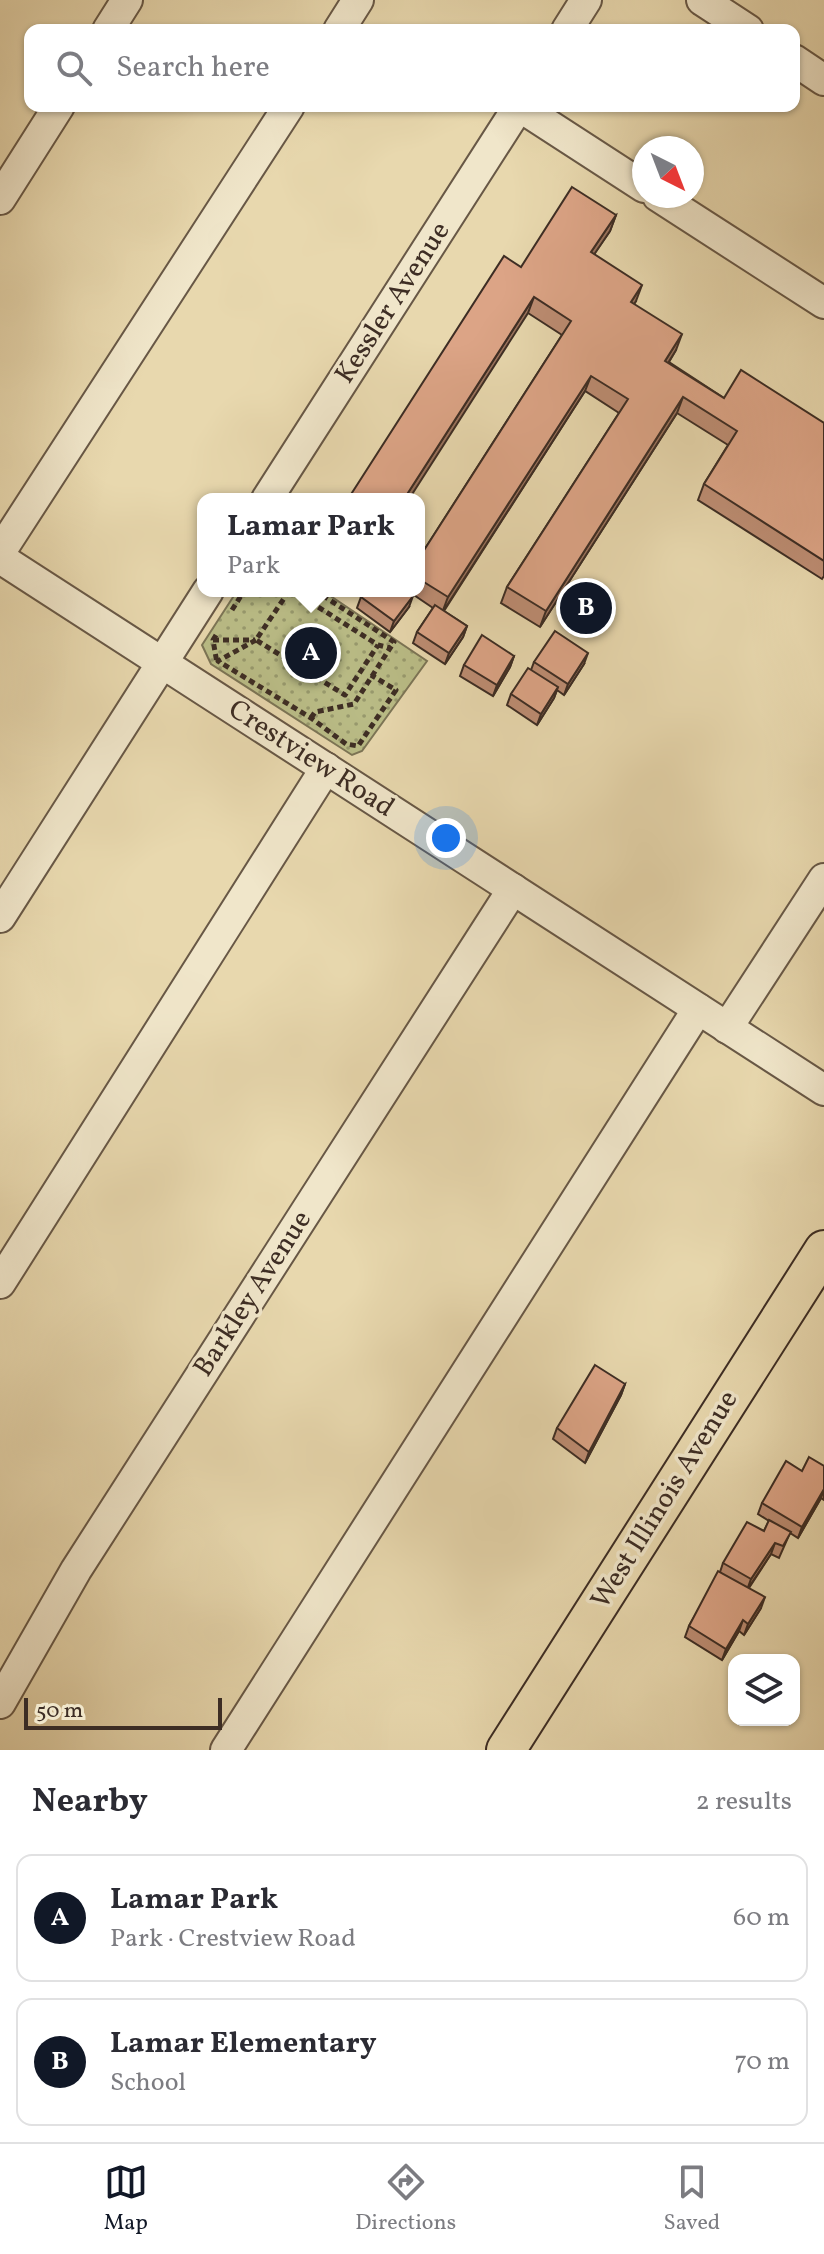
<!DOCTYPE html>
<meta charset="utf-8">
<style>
:root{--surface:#fff;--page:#f7f7f7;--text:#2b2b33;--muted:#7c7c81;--line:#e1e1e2;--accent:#111827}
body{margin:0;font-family:Vollkorn,serif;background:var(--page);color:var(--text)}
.controls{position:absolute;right:24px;bottom:24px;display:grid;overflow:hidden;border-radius:16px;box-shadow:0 2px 6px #0004}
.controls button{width:72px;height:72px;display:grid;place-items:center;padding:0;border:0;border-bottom:2px solid var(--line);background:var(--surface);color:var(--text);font:40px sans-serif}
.compass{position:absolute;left:632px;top:136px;width:72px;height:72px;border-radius:50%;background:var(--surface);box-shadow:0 2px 6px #0004;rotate:138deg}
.scale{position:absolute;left:24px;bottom:20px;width:198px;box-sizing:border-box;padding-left:8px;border:4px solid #3d2d24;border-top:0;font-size:22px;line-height:28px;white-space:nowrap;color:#3d2d24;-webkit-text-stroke:6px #f0e6ca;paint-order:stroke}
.you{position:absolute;left:446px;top:838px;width:28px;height:28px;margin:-20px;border:6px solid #fff;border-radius:50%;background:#1a73e8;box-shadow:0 0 0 12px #1a73e833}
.badge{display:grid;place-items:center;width:52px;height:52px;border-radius:50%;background:var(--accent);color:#fff;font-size:26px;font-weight:700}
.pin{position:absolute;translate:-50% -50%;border:4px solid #fff;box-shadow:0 2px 8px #0006}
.popup{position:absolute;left:197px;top:493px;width:228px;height:104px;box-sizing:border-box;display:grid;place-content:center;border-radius:16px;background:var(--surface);filter:drop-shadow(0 2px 6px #0005);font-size:26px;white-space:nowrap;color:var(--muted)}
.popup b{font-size:30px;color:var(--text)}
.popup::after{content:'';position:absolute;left:50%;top:100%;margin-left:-16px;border:16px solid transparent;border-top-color:var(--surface)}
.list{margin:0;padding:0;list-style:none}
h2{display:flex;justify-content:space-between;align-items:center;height:104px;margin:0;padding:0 32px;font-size:34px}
h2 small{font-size:26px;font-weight:400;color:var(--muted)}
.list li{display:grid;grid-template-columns:52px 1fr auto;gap:24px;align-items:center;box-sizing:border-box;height:128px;margin:0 16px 16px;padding:0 16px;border:2px solid var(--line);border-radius:16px}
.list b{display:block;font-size:30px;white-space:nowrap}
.list p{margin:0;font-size:26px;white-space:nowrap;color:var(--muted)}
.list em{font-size:26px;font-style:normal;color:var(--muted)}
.icon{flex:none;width:44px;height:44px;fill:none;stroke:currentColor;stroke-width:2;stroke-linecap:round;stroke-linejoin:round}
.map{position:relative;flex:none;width:824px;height:1750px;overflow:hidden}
.search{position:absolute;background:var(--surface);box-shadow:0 2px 6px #0004;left:24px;right:24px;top:24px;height:88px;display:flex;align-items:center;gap:20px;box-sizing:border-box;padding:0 28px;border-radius:16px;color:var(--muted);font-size:30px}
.sheet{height:392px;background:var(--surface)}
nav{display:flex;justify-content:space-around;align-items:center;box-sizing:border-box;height:112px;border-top:2px solid var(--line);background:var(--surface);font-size:22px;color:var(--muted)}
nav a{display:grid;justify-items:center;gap:4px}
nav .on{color:var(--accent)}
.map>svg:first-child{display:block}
.park{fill:url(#park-dots);stroke:#7c7556;stroke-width:2}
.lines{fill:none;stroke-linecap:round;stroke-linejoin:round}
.minor-casing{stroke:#685846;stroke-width:34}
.major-casing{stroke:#3d2d24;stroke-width:42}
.path{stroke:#3d2d24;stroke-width:5;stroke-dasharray:6 4;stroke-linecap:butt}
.minor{stroke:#f0e6ca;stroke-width:30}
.major{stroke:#e8d8ae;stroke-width:38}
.wall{fill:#bd8d73;stroke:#3d2d24;stroke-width:2}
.shaded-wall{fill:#9a735e;stroke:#3d2d24;stroke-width:2}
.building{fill:#dca486;stroke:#3d2d24;stroke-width:2}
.labels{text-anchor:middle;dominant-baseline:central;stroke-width:7;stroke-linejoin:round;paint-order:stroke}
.street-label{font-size:28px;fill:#3d2d24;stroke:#f0e6ca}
</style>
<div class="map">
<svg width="824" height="1750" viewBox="0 0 824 1750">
<defs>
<pattern id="park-dots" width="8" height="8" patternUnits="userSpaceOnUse" patternTransform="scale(2)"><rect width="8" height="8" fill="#babd87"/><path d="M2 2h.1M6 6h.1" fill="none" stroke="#989a6e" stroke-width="1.8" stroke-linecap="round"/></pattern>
</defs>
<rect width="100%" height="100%" fill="#e8d8ae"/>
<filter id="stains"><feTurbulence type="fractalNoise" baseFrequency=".0025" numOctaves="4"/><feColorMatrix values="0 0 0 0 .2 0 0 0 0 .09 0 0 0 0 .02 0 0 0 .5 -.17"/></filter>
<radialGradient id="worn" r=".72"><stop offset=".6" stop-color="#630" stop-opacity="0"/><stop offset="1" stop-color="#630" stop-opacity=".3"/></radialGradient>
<path class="park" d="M237 591H323L427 661 362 751 352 755 211 664 202 645Z"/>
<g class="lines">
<defs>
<g id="minor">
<path d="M702 0 748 30"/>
<path d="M108 30 127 0"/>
<path d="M339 30 358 0"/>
<path d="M567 30 586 0"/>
<path d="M794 60 824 80"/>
<path d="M519 106 644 187"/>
<path d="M658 196 824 303"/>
<path d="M0 199 59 106"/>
<path d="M267 499 519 106"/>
<path d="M0 552 289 106"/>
<path d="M0 558 824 1090"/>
<path d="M0 917 208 591"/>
<path d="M727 1028 824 879"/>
<path d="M0 1283 326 768"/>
<path d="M0 1703 76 1570 513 889"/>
<path d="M226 1750 698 1009"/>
</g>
<path id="major" d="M506 1750 824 1250"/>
</defs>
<use href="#minor" class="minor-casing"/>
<use href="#major" class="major-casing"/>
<g class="path">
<path d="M289 591 256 640 345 695 378 645"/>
<path d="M293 591 378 645 390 648"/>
<path d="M232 610 244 591"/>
<path d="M216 635 213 640 217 663"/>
<path d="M213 640H255"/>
<path d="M256 640 218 661 311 718 346 744 358 746 396 690 371 675"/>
<path d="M311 718 315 712 354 704 394 642 316 591"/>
</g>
<use href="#minor" class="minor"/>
<use href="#major" class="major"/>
</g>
<g class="wall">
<path d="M616 215 610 231 594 254 636 301 634 304 676 350 669 362 724 398 824 423V576L822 579 698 500 704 484 728 445 677 413 540 627 501 603 507 587 619 413 585 391 444 611 467 626 463 637 445 664 413 643 417 632 433 608 408 591H419V558L562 335 528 313 521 267Z"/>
<path d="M361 597 409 607 390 632 357 608Z"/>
<path d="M514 656 510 667 493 696 460 676 464 665Z"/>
<path d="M534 662 584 664 564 695 557 690 554 698 537 725 507 705 511 694 531 670Z"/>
<path d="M625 1384 621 1395 585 1463 553 1439 557 1428Z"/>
<path d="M824 1466V1500L821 1498 798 1538 790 1533 779 1558 771 1554 749 1588 761 1608 744 1635 739 1631 722 1660 685 1637 689 1626 720 1572 723 1563 764 1531 769 1521 758 1514 762 1503 802 1471Z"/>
</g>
<g class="shaded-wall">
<path d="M616 215 610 231 585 268 591 252Z"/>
<path d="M642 285 636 301 625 318 631 302Z"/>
<path d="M534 297 528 313 409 499H404Z"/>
<path d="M682 334 676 350 660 376 665 361Z"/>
<path d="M591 376 585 391 442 613 448 597Z"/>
<path d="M683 397 677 413 540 627 546 611Z"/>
<path d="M413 596 409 607 390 632 394 621Z"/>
<path d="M467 626 463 637 445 664 449 653Z"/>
<path d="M588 653 584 664 564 695 568 684Z"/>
<path d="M514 656 510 667 493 696 497 685Z"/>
<path d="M558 687 554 698 537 725 541 714Z"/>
<path d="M625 1384 621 1395 585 1463 589 1452Z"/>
<path d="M824 1489 821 1498 798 1538 802 1527Z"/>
<path d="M775 1543 771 1554 747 1590 751 1579Z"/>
<path d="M765 1597 761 1608 744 1635 748 1624Z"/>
<path d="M743 1620 739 1631 722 1660 726 1649Z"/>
</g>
<g class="building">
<path d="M572 187 616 215 591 252 642 285 631 302 682 334 665 361 724 398 741 370 824 423V561L704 484 737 431 683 397 546 611 507 587 628 399 591 376 448 597 419 579V558L571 321 534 297 404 499H348L504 256 521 267Z"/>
<path d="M365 591H406L413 596 394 621 361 597Z"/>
<path d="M435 605 467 626 449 653 417 632Z"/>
<path d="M555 631 588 653 568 684 534 662Z"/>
<path d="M482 635 514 656 497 685 464 665Z"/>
<path d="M528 668 558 687 541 714 511 694Z"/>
<path d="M595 1365 625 1384 589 1452 557 1428Z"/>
<path d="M809 1457 824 1466V1489L802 1527 762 1503 786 1461 802 1471Z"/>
<path d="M769 1520 791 1532 783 1546 775 1543 751 1579 723 1563 747 1522 764 1531Z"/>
<path d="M718 1571 765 1597 748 1624 743 1620 726 1649 689 1626Z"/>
</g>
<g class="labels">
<g class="street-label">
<text transform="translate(393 303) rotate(-57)">Kessler Avenue</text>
<text transform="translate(311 759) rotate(33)">Crestview Road</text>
<text transform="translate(253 1294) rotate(-57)">Barkley Avenue</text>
<text transform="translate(665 1500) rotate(-58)">West Illinois Avenue</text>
</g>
</g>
<rect width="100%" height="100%" filter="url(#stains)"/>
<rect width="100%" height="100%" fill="url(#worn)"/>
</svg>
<div class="controls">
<button><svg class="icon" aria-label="layers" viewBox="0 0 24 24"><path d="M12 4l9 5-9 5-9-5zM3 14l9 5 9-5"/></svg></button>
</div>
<svg class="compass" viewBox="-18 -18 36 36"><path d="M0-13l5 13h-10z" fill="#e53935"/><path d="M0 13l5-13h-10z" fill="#7c7c81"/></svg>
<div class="scale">50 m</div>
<div class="you"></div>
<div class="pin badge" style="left:311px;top:653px">A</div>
<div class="popup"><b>Lamar Park</b>Park</div>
<div class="pin badge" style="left:586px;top:608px">B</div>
<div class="search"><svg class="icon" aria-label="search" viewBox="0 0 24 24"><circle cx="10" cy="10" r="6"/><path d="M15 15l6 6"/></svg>Search here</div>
</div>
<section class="sheet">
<h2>Nearby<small>2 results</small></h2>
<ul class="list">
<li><span class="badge">A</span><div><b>Lamar Park</b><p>Park · Crestview Road</p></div><em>60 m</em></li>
<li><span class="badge">B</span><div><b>Lamar Elementary</b><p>School</p></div><em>70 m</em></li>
</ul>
</section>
<nav>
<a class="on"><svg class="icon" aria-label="map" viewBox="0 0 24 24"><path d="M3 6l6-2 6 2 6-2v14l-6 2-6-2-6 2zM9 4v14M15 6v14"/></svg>Map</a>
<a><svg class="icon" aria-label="directions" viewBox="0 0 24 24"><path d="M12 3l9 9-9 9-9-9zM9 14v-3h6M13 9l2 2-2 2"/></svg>Directions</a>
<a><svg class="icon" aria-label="saved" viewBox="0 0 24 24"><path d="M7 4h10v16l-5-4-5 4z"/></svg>Saved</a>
</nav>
